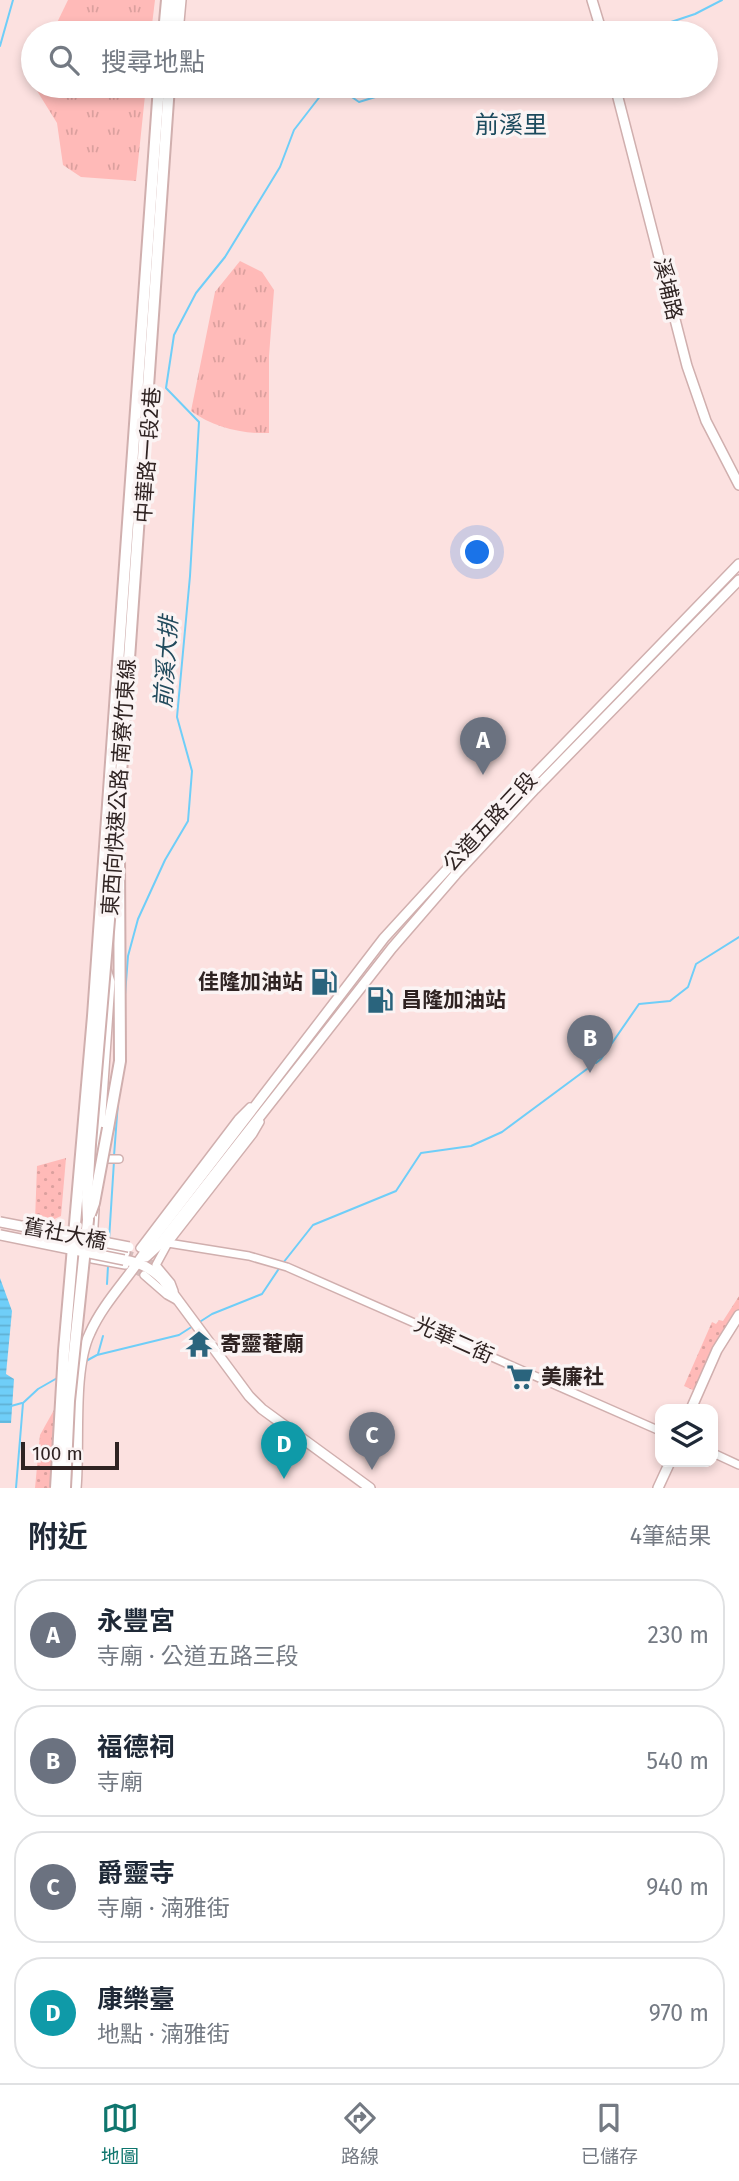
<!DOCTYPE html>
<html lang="zh-TW">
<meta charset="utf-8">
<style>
:root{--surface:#fff;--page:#f6f6f7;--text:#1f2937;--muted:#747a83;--line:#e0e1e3;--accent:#0f766e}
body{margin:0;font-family:"Fira Sans","Noto Sans TC",sans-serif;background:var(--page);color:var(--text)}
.controls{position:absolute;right:21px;bottom:21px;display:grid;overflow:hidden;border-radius:14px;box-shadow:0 4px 10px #0003}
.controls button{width:63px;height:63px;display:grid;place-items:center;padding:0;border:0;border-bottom:2px solid var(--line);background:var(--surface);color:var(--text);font:35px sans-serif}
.scale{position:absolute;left:21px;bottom:18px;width:98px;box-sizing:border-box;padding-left:7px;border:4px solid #2f2322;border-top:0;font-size:19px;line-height:24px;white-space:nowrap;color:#2f2322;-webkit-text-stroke:5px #fbf4f4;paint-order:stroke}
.you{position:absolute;left:478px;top:553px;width:24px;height:24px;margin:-18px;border:5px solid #fff;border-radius:50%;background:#1a73e8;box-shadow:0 0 0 10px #1a73e833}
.badge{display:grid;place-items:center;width:46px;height:46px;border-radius:50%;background:var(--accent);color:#fff;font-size:23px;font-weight:700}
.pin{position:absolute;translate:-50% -58px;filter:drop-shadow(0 2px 4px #0008)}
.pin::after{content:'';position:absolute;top:37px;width:24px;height:21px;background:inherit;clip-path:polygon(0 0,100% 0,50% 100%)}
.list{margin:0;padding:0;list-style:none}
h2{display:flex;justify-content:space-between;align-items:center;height:91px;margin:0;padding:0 28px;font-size:30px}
h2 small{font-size:23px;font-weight:400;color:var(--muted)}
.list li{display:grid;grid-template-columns:46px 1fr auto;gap:21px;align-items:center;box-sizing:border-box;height:112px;margin:0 14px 14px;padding:0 14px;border:2px solid var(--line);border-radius:28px}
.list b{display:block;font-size:26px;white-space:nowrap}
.list p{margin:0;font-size:23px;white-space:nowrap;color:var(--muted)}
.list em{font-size:23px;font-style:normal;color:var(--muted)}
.icon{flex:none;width:38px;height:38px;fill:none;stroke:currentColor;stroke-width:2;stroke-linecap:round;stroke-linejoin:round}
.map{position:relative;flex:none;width:739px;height:1488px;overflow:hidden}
.search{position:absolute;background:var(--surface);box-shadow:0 4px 10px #0003;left:21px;right:21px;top:21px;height:77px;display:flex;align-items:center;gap:18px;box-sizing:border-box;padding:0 24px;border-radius:38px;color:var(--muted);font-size:26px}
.sheet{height:595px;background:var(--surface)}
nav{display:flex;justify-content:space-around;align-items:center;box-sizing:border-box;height:98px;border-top:2px solid var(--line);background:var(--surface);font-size:19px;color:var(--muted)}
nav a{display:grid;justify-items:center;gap:4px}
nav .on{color:var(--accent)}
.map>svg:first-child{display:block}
.grass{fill:url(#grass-tufts)}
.park{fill:url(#park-dots)}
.water{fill:url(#water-rules)}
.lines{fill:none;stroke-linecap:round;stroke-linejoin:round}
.stream{stroke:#6fcef8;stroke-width:2}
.minor-tunnel{stroke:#d3bbba;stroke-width:7;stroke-dasharray:7 3.5;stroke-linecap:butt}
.minor-casing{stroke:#d0afae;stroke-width:10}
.tertiary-casing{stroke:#d0afae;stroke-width:12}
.trunk-casing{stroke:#d0afae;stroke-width:14}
.minor{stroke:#fff;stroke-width:7}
.tertiary{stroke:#fff;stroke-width:9}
.trunk{stroke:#fff;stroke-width:10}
.tertiary-bridge-casing{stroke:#d0afae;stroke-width:12;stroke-linecap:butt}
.trunk-bridge-casing{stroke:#d0afae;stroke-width:14;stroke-linecap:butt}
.tertiary-bridge{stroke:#fff;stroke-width:9}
.trunk-bridge{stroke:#fff;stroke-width:10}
.labels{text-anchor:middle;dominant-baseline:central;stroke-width:7;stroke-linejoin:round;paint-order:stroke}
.street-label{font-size:21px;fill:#2f2322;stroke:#fbf4f4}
.poi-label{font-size:21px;font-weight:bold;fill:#2f2322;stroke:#fbf4f4;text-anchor:start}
.water-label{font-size:23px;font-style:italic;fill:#214a5c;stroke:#fbf4f4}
.quarter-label{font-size:24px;fill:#1b4a5d;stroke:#fbf4f4}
</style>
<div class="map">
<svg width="739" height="1488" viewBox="0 0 739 1488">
<defs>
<pattern id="grass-tufts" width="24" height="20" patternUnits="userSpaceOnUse" patternTransform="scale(1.75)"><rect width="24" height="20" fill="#ffbab8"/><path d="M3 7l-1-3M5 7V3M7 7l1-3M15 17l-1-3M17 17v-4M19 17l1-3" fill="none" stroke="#dba09e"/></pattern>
<pattern id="park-dots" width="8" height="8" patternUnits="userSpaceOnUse" patternTransform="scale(1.75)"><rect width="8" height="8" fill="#ffbab8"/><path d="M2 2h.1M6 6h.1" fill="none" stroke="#dba09e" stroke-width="1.8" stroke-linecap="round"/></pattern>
<pattern id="water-rules" width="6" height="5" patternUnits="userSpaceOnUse" patternTransform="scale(1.75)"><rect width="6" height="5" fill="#6fcef8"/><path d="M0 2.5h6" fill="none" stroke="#60b1d4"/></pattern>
</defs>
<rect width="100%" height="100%" fill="#fce1e0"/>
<g class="grass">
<path d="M68 0H155L151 33H52Z"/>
<path d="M34 86H146L136 181 81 177 63 165 57 123Z"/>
<path d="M240 261 262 272 274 290 269 356V433C241 434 213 427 191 411L215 292Z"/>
</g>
<g class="park">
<path d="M66 1158 61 1216 48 1222 35 1221 37 1166Z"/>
<path d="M739 1296V1310L713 1351 695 1391 684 1386 712 1322 716 1324 719 1320 723 1321Z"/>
<path d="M64 1392 58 1488H35L40 1435Z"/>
</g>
<path class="water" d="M0 1278 12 1311 6 1374 14 1379 11 1423H0Z"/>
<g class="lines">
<g class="stream">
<path d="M539 33 560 23H585"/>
<path d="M638 33 695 14 722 0"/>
<path d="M0 46 13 0"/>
<path d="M336 86 359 102 411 86"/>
<path d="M125 995 128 956 138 919 165 860 188 821 192 771 177 717 190 576 199 422 166 388 174 335 196 293 225 257 280 167 294 130 328 86"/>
<path d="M596 1063 601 1059 639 1004 670 1001 688 987 696 964 739 937"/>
<path d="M114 1156 118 1102"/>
<path d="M109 1240 114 1161"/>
<path d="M283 1263 313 1225 396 1191 421 1153 471 1146 502 1132 587 1069"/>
<path d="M107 1284 108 1266"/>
<path d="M198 1323 212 1314 262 1294 280 1267"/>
<path d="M98 1354 103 1336"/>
<path d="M86 1361 97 1355 179 1335 193 1326"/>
<path d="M11 1406 22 1403"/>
<path d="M16 1488 23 1403 38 1389 59 1377"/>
</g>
<g class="minor-tunnel">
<path d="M126 1253 156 1265"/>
<path d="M125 1265 144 1275"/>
</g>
<defs>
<g id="minor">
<path d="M179 33 182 0"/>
<path d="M99 1156 111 982 107 969"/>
<path d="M105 1159H119"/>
<path d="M95 1209 92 1259 125 1265"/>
<path d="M168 1243 249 1256 287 1267 660 1431"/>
<path d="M93 1246 126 1253"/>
<path d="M140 1248 238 1119 250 1107"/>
<path d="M144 1275 167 1295 178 1301"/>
<path d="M174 1291 171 1283 156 1265 168 1243 253 1134 260 1122"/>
<path d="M713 1453 739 1465"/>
</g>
<g id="tertiary">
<path d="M592 0 602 33"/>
<path d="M615 86 687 366 706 421 739 485"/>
<path d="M146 1257 159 1245 392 948 456 874 535 789 739 580"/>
<path d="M124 1260C141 1263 151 1268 163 1280L249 1396 262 1409 370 1488"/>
<path d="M691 1409 717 1350 739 1315"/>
<path d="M76 1488C80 1445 72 1370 90 1333 105 1299 135 1272 153 1239L384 938 517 793 739 564"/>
<path d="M658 1488 670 1462"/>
</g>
<g id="trunk">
<path d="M164 33 167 0"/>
<path d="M173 33 176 0"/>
<path d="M108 1128 120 1061 119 856"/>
</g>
</defs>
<use href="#minor" class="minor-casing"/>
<use href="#tertiary" class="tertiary-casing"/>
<use href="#trunk" class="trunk-casing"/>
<use href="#minor" class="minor"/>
<use href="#tertiary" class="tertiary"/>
<use href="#trunk" class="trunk"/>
<defs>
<g id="tertiary-bridge">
<path d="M0 1222 129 1247"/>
<path d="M0 1235 124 1260"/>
</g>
<g id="trunk-bridge">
<path d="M90 1214 94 1203 108 1128"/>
<path d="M56 1488 64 1351 93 1016 159 86"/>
<path d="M65 1488 69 1401 88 1220 87 1197 90 1144 119 802 169 86"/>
</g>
</defs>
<use href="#tertiary-bridge" class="tertiary-bridge-casing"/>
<use href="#trunk-bridge" class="trunk-bridge-casing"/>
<use href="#tertiary-bridge" class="tertiary-bridge"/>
<use href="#trunk-bridge" class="trunk-bridge"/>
</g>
<defs>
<symbol id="fuel-bare" viewBox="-9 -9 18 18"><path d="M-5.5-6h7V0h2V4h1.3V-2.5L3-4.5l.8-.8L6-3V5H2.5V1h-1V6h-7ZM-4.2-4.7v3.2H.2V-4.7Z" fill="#2a647d" stroke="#fbf4f4" stroke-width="2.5" paint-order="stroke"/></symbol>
<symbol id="temple-bare" viewBox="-9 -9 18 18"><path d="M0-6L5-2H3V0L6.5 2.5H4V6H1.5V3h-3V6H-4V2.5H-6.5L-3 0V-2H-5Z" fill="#2a647d" stroke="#fbf4f4" stroke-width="2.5" paint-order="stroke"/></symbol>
<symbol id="supermarket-bare" viewBox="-9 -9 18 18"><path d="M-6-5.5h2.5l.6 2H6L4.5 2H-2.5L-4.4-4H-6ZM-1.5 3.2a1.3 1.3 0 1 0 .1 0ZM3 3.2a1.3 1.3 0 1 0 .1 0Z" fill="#2a647d" stroke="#fbf4f4" stroke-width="2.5" paint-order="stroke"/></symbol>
</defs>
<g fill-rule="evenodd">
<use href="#fuel-bare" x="305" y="963" width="38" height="38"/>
<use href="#fuel-bare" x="361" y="981" width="38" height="38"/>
<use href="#temple-bare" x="180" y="1325" width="38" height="38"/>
<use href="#supermarket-bare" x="501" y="1358" width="38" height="38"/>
</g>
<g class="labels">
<g class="street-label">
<text transform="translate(668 289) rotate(77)">溪埔路</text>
<text transform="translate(148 455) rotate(-86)">中華路一段2巷</text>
<text transform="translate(119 787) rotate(-86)">東西向快速公路 南寮竹東線</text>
<text transform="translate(490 822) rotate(-47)">公道五路三段</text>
<text transform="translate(65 1234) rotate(11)">舊社大橋</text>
<text transform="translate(454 1340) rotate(24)">光華二街</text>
</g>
<g class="poi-label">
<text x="303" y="982" text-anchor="end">佳隆加油站</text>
<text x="401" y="1000">昌隆加油站</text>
<text x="220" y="1344">寄靈菴廟</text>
<text x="541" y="1377">美廉社</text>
</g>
<g class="water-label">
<text transform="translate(166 662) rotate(-86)">前溪大排</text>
</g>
<g class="quarter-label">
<text x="511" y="125">前溪里</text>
</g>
</g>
</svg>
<div class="controls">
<button><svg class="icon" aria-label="layers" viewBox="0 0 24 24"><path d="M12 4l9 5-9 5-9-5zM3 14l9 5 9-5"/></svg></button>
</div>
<div class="scale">100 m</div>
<div class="you"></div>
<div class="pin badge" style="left:483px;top:775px;background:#6b7280">A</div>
<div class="pin badge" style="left:590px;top:1073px;background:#6b7280">B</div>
<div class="pin badge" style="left:372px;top:1470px;background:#6b7280">C</div>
<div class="pin badge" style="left:284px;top:1479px;background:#0f9aa8">D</div>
<div class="search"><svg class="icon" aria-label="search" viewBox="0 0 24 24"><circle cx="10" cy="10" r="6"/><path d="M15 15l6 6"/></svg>搜尋地點</div>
</div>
<section class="sheet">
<h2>附近<small>4筆結果</small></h2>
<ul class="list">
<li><span class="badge" style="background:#6b7280">A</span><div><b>永豐宮</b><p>寺廟 · 公道五路三段</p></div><em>230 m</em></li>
<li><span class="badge" style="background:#6b7280">B</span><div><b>福德祠</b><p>寺廟</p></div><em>540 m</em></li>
<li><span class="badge" style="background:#6b7280">C</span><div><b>爵靈寺</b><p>寺廟 · 湳雅街</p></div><em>940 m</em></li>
<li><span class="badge" style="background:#0f9aa8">D</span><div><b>康樂臺</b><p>地點 · 湳雅街</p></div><em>970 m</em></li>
</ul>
</section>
<nav>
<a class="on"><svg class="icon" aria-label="map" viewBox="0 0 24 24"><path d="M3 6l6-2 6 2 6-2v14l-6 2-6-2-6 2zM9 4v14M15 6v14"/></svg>地圖</a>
<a><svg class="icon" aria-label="directions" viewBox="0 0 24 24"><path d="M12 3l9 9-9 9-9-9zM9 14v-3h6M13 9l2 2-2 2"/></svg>路線</a>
<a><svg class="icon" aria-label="saved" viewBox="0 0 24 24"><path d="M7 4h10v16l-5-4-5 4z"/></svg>已儲存</a>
</nav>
